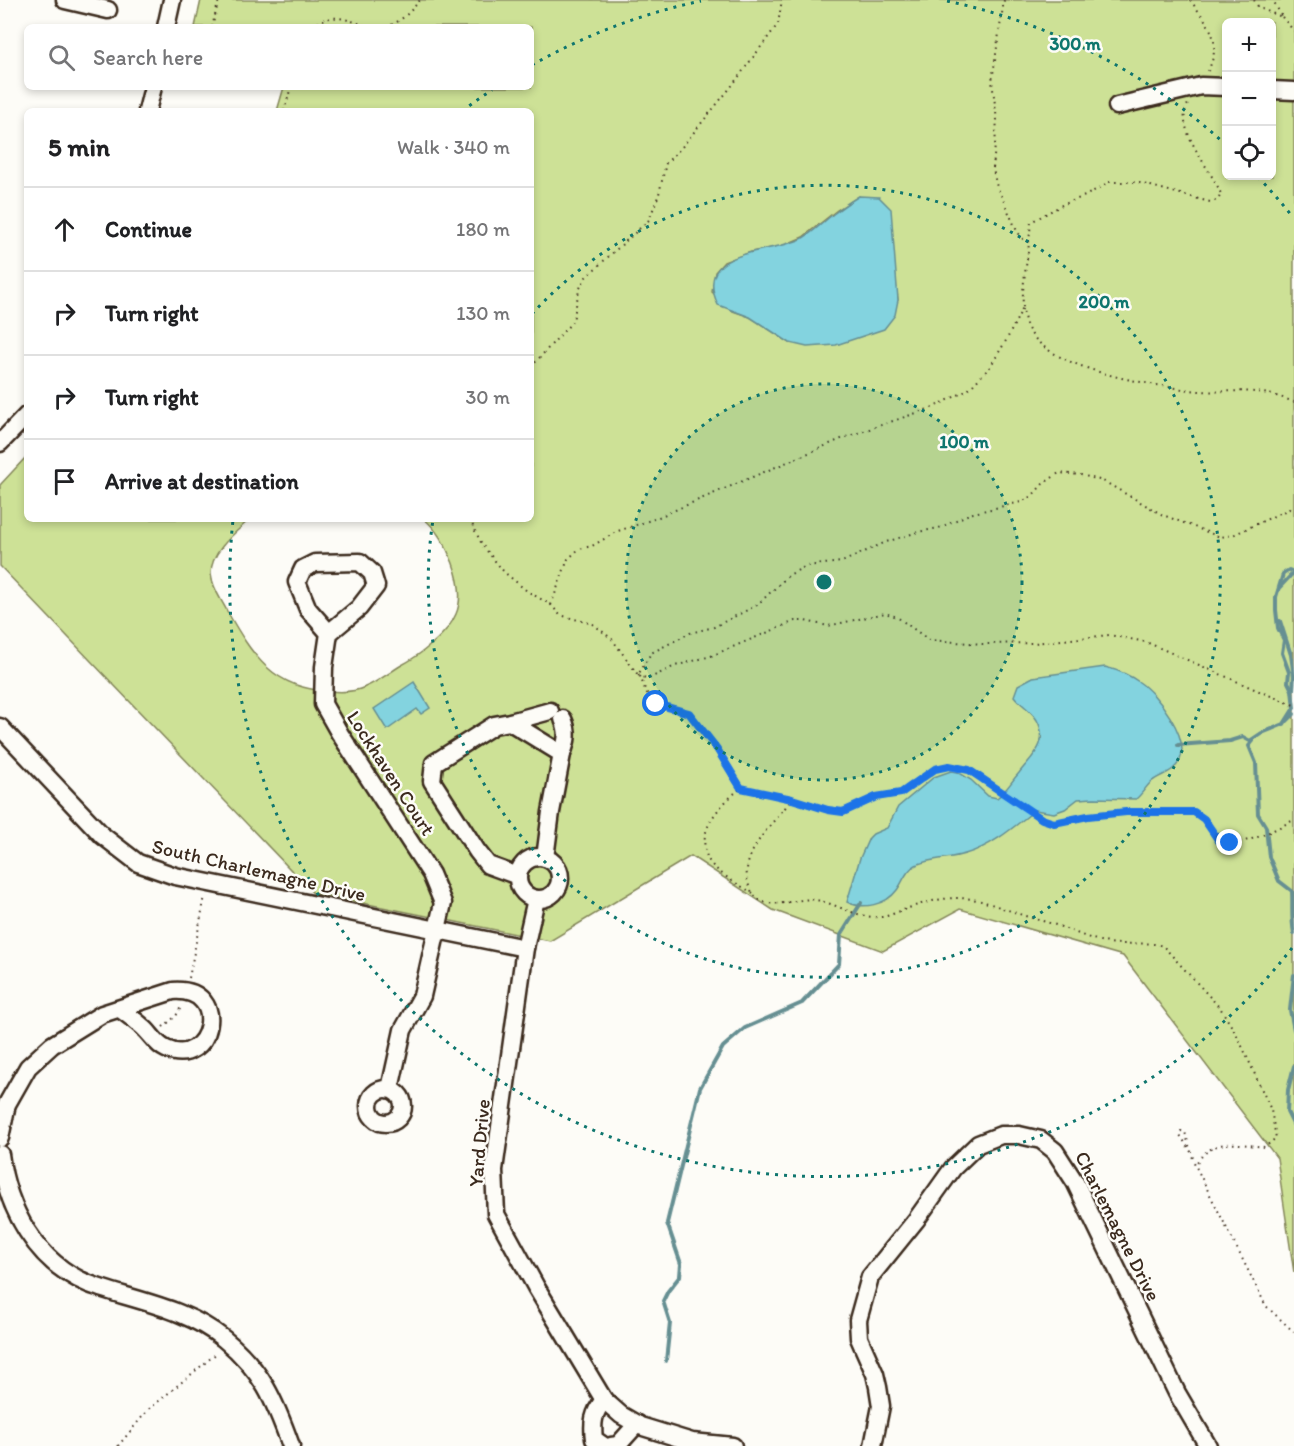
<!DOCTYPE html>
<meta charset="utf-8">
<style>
:root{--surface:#fff;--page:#f2f2f2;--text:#202124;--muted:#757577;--line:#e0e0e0}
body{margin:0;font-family:Itim,sans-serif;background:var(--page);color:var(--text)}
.controls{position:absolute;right:18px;top:18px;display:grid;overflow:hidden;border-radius:9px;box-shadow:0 3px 9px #0003}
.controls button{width:54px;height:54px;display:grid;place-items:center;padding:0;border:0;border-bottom:2px solid var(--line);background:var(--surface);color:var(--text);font:30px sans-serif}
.stop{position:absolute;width:18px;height:18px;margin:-14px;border:4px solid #1a73e8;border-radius:50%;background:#fff}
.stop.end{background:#1a73e8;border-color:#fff;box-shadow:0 2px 6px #0008}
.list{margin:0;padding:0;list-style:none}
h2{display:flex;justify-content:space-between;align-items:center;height:78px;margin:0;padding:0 24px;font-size:26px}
h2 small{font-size:20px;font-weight:400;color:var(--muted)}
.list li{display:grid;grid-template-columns:39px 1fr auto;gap:18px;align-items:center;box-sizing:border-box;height:84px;padding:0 24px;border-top:2px solid var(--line)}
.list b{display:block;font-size:22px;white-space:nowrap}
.list em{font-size:20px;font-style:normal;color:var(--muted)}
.icon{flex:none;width:33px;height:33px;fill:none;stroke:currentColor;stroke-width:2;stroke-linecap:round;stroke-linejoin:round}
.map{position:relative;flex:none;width:1294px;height:1446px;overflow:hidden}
.search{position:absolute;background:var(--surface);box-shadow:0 3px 9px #0003;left:24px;top:24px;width:510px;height:66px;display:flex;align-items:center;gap:15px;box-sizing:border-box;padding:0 21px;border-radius:9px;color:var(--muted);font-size:22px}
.panel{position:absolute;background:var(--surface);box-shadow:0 3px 9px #0003;left:24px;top:108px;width:510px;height:414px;border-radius:9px}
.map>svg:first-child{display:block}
.green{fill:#cde196;stroke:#84865a;stroke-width:1.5;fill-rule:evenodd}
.water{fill:#83d3df;stroke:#668f92;stroke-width:1.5}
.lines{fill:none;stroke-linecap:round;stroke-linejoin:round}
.stream{stroke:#668f92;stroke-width:4}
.minor-casing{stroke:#3b2a1e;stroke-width:21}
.path{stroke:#3b2a1e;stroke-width:2;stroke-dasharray:1.5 4.5;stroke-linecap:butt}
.minor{stroke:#fdfcf7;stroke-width:16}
.route{stroke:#1a73e8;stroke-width:8}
.ring{fill:none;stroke:#0f766e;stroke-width:3;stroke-dasharray:3 6}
.labels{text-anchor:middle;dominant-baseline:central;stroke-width:5;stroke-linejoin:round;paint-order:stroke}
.street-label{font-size:20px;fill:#3b2a1e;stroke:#fdfcf7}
.centre{fill:#0f766e;stroke:#fdfcf7;stroke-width:3}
.ring-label{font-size:18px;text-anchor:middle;font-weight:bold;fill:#0f766e;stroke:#fdfcf7;stroke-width:5;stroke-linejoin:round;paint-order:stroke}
</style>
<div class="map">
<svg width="1294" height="1446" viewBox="0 0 1294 1446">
<rect width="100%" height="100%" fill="#fdfcf7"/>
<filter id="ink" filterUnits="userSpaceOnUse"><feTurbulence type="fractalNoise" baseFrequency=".0167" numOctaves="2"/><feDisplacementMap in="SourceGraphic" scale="12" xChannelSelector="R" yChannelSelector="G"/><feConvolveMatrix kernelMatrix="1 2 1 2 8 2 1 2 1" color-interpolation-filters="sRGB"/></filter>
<g filter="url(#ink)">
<path class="green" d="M201 0H1294V1273L1277 1158 1123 956 960 909 883 951 773 910 691 856 550 941 313 893 0 566V485L27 456V519H250C236 532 210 552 211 574 212 587 221 599 227 611 252 655 273 689 329 691 339 692 355 692 365 687 377 682 389 673 400 666 419 656 448 634 456 614 468 587 446 536 424 519H531V111H277L284 87H531V27H195ZM1226 22H1272V176H1226ZM859 196 895 275 898 300 790 343 750 317 733 311 712 292 715 272 724 262 751 252 782 246 803 237 837 210Z"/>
<g class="water">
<path d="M859 196 879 197 891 209 898 300 895 315 884 329 836 345 807 347 790 343 750 317 718 305C691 247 772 255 803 238 815 231 825 220 836 212 843 206 851 201 859 196Z"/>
<path d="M1105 667C1117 670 1128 674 1139 682 1157 694 1190 737 1180 760 1174 773 1161 774 1151 782 1145 788 1142 794 1136 799L1094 798 1078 799 1065 809 1054 813 1035 810C1014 827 991 847 965 854 949 859 931 858 916 865 906 870 903 882 897 890 886 905 863 910 847 902L860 858 869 838 873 834 887 828 898 807 934 777 951 771 958 772 971 780 988 796 997 798C1008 789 1010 783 1019 773 1032 756 1050 744 1037 720 1031 710 1021 705 1014 696L1018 685 1033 677Z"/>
<path d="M414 682 430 708 421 714 417 709 387 730 374 709Z"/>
</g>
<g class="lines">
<g class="stream">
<path d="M1280 587 1294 572"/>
<path d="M1280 621 1291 655 1294 676 1293 689"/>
<path d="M1287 721 1294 714"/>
<path d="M1253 741 1249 746 1256 763 1258 814 1266 827 1269 857 1279 881 1292 891C1293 905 1291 918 1294 933"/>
<path d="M1178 745 1230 741 1243 737 1250 741 1262 733 1284 724 1294 708 1292 690 1288 682 1289 672 1282 653 1284 640 1278 628 1276 610V597L1283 574 1289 570 1294 572"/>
<path d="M1294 975 1290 1010 1294 1030"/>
<path d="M1294 1066 1288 1090 1287 1112 1294 1126"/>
<path d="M666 1361 670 1323 663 1301 668 1291 680 1276 681 1264 667 1223 700 1088 723 1047 745 1028 802 1003 839 964 841 935 861 903"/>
</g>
<defs>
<g id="minor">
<path d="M65 0 108 10"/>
<path d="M166 27 172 0"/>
<path d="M1272 90 1294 91"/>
<path d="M1117 106 1201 86 1226 87"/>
<path d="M147 111 153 87"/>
<path d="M0 443 27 415"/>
<path d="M329 633 308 609 297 582 303 569 315 563 360 562 372 573 376 586 359 608 329 633 324 667 323 704 340 734 431 874 443 903 422 996 403 1030 390 1089"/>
<path d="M510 722 550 711"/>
<path d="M0 727 103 836 138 863 175 876 525 948"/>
<path d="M562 754C567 741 569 732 563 719"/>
<circle cx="539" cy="878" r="21"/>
<path d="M518 876 488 865 477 851 432 781 434 763 494 725 510 722 562 754 551 812 545 858"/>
<path d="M536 899 525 948 494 1170 496 1214 536 1287 604 1400 621 1415 640 1426 692 1442 733 1446"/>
<circle cx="386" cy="1106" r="17"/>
<path d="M0 1138 7 1104 28 1067 52 1045 102 1014 173 991C232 987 211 1070 166 1049 157 1045 152 1036 146 1030 138 1022 129 1016 120 1009"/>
<path d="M0 1154C7 1208 36 1263 89 1284 134 1301 185 1307 224 1339 262 1370 275 1401 291 1446"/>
<path d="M604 1400C593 1413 592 1423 594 1439L604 1446"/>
<path d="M611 1446 618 1445 637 1424"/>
<path d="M873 1446 881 1406 878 1387 875 1374 859 1338 858 1320 870 1277 916 1220 953 1168 978 1144 1001 1135H1019L1041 1140 1055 1151 1075 1182 1177 1393 1208 1446"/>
</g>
</defs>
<use href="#minor" class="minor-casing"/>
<g class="path">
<path d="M1004 0 992 81 997 120 993 169 996 184 1017 231 1023 239 1029 242C1027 268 1018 299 1026 324 1042 369 1147 384 1190 390 1211 393 1233 390 1254 392 1268 393 1281 397 1294 402"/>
<path d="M1190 0C1209 25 1223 39 1208 71"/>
<path d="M1254 0 1259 8 1282 17 1273 0"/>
<path d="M1282 17 1294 31"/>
<path d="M212 27 219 0"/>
<path d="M313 27C331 9 350 22 372 27"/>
<path d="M386 27C401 22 411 11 420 0"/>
<path d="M284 111 291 87"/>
<path d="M1029 242 1031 222 1062 205 1085 196 1109 182H1136L1210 202 1218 200 1221 194C1212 170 1173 128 1188 104"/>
<path d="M531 367 573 321 579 290 586 277 649 220 659 194 666 163 681 148 731 87 778 24 782 0"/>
<path d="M472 519 473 527 483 546 504 572 527 591 551 605 560 615 593 624 612 639 638 675 651 653 690 633 714 627 757 605 789 575 806 566 842 562 886 542 918 532 939 528 969 514 1021 502 1031 497 1043 484 1059 473 1081 475 1103 481 1163 515 1220 537 1233 535 1289 509 1294 511"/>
<path d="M551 605 568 559 579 549 592 546 618 531 654 519 846 437 934 407 968 390 990 367 1007 339 1023 307"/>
<path d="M638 675 648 679 675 666 711 656 795 621H805L828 626 885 613 897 617 929 640 983 644 1034 643 1109 635 1146 642 1266 694 1294 705"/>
<path d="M640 676 646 692 656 704 689 713 717 749 741 788"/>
<path d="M792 799 828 810 843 812 876 797 901 793 935 769 949 766 969 770 1042 819 1055 823 1088 816 1126 812H1194L1204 819 1219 841C1247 847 1270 831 1294 820"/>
<path d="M753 893C741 886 713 871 708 859 695 830 720 805 741 788L792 799C774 823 732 859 752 892 766 915 797 896 816 900 838 904 858 919 882 917 889 916 897 912 903 910 920 904 938 898 957 898 980 898 992 905 1014 912 1026 917 1040 920 1053 924 1070 930 1086 938 1104 942 1124 947 1145 940 1163 946L1221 1009 1238 1037 1271 1110 1276 1138 1265 1147C1235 1144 1214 1136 1195 1165"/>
<path d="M189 978 205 896"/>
<path d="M163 1027 176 1016 181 1007"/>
<path d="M1191 1152 1180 1135 1181 1131 1185 1132 1195 1165 1266 1306 1294 1332"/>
<path d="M118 1446 148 1410 217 1353"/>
</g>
<use href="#minor" class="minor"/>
</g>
</g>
<g class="lines" filter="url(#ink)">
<path class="route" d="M656 704 689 713 717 749 741 788 792 799 828 810 843 812 876 797 901 793 935 769 949 766 969 770 1042 819 1054 823 1088 816 1126 812H1194L1204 819 1219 841 1230 843"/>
</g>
<circle cx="824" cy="582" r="198" fill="#0f766e" fill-opacity=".12"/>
<g class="ring">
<circle cx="824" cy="582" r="198"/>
<path d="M532 314A396 396 0 1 1 433 520"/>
<path d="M1292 948A594 594 0 0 1 233 520M462 111A594 594 0 0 1 492 90M532 65A594 594 0 0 1 701 1M947 1A594 594 0 0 1 1225 144M1258 177A594 594 0 0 1 1292 216"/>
</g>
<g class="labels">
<g class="street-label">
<text transform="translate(391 773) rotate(57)">Lockhaven Court</text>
<text transform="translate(259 870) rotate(13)">South Charlemagne Drive</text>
<text transform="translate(479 1143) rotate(-85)">Yard Drive</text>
<text transform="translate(1118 1226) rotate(63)">Charlemagne Drive</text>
</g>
</g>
<circle cx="824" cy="582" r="9" class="centre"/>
<g class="ring-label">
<text x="1075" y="50">300 m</text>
<text x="1104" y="308">200 m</text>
<text x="964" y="448">100 m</text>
</g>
</svg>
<div class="controls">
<button>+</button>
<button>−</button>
<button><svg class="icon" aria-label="locate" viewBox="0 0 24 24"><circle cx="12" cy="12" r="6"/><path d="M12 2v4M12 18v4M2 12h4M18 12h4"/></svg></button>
</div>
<div class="stop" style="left:656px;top:704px"></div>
<div class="stop end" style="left:1230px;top:843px"></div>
<div class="search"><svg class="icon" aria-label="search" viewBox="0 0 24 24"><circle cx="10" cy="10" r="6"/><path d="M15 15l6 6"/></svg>Search here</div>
<section class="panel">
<h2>5 min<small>Walk · 340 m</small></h2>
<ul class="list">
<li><svg class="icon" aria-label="ahead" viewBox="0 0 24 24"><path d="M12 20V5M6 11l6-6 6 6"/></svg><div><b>Continue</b></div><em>180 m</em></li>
<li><svg class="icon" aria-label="right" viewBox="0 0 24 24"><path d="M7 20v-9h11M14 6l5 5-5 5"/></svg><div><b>Turn right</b></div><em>130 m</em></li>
<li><svg class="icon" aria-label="right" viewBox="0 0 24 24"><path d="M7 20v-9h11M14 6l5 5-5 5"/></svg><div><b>Turn right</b></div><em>30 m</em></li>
<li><svg class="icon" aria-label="arrive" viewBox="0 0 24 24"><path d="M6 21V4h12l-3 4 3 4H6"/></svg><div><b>Arrive at destination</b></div></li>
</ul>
</section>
</div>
